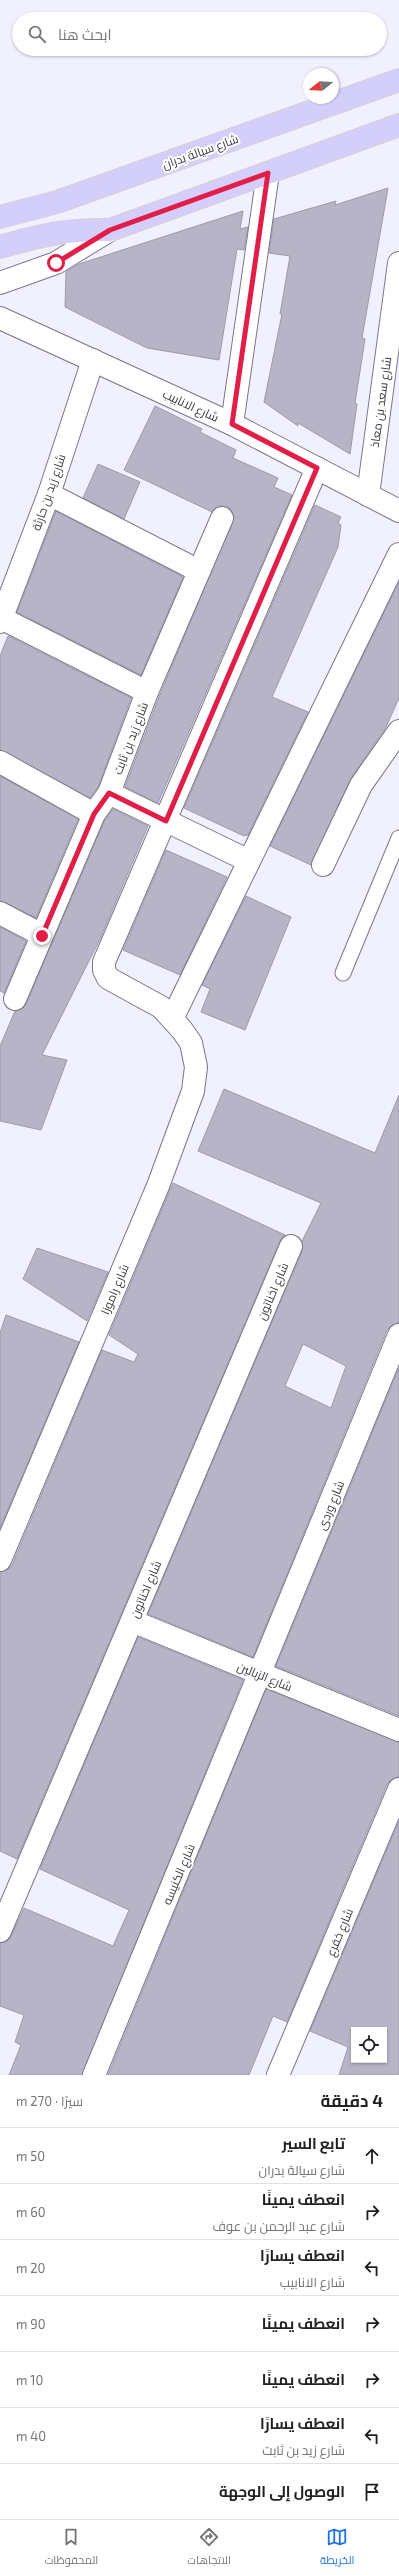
<!DOCTYPE html>
<html lang="ar">
<meta charset="utf-8">
<style>
:root{--surface:#fff;--page:#f2f2f2;--text:#202124;--muted:#757577;--line:#e0e0e0;--accent:#1a73e8}
body{margin:0;font-family:"Exo 2",Cairo,sans-serif;background:var(--page);color:var(--text);direction:rtl}
.controls{position:absolute;right:12px;bottom:12px;display:grid;overflow:hidden;border-radius:0px;box-shadow:0 1px 3px #0004}
.controls button{width:36px;height:36px;display:grid;place-items:center;padding:0;border:0;border-bottom:1px solid var(--line);background:var(--surface);color:var(--text);font:20px sans-serif}
.compass{position:absolute;left:303px;top:68px;width:36px;height:36px;border-radius:50%;background:var(--surface);box-shadow:0 1px 3px #0004;rotate:252deg}
.stop{position:absolute;width:12px;height:12px;margin:-9px;border:3px solid #e11d48;border-radius:50%;background:#fff}
.stop.end{background:#e11d48;border-color:#fff;box-shadow:0 1px 4px #0008}
.list{margin:0;padding:0;list-style:none}
h2{display:flex;justify-content:space-between;align-items:center;height:52px;margin:0;padding:0 16px;font-size:17px}
h2 small{font-size:13px;font-weight:400;color:var(--muted)}
.list li{display:grid;grid-template-columns:26px 1fr auto;gap:12px;align-items:center;box-sizing:border-box;height:56px;padding:0 16px;border-top:1px solid var(--line)}
.list b{display:block;font-size:15px;white-space:nowrap}
.list p{margin:0;font-size:13px;white-space:nowrap;color:var(--muted)}
.list em{font-size:13px;font-style:normal;color:var(--muted)}
.icon{flex:none;width:22px;height:22px;fill:none;stroke:currentColor;stroke-width:2;stroke-linecap:round;stroke-linejoin:round}
.map{position:relative;flex:none;width:399px;height:2075px;overflow:hidden;direction:ltr}
.search{position:absolute;background:var(--surface);box-shadow:0 1px 3px #0004;left:12px;right:12px;top:12px;height:44px;display:flex;align-items:center;gap:10px;box-sizing:border-box;padding:0 14px;border-radius:22px;color:var(--muted);font-size:15px}
.sheet{height:444px;background:var(--surface)}
nav{display:flex;justify-content:space-around;align-items:center;box-sizing:border-box;height:56px;border-top:1px solid var(--line);background:var(--surface);font-size:11px;color:var(--muted)}
nav a{display:grid;justify-items:center;gap:2px}
nav .on{color:var(--accent)}
.map>svg:first-child{display:block}
.building{fill:#b6b4c6;stroke:#9c9aab;fill-rule:evenodd}
.lines{fill:none;stroke-linecap:round;stroke-linejoin:round}
.lane-casing{stroke:#797788;stroke-width:17}
.street-casing{stroke:#797788;stroke-width:24}
.secondary-casing{stroke:#797788;stroke-width:24}
.primary-casing{stroke:#d3d3d5;stroke-width:24}
.lane{stroke:#fff;stroke-width:15}
.street{stroke:#fff;stroke-width:22}
.secondary{stroke:#fff;stroke-width:22}
.primary{stroke:#d4cefa;stroke-width:22}
.route{stroke:#e11d48;stroke-width:5}
.labels{text-anchor:middle;dominant-baseline:central;stroke-width:4;stroke-linejoin:round;paint-order:stroke}
.street-label{font-size:12px;fill:#393840;stroke:#fff}
</style>
<div class="map">
<svg width="399" height="2075" viewBox="0 0 399 2075">
<rect width="100%" height="100%" fill="#f1f0ff"/>
<g class="building">
<path d="M388 188 362 338 365 339 355 403 357 404 350 454 298 423V426L264 402 282 314H280L290 256 269 253 274 219 336 201 335 205Z"/>
<path d="M243 211 240 229 248 227 244 250 237 249 219 360 147 348 65 307 66 272 79 264Z"/>
<path d="M155 406 202 429 200 432 236 450 233 458 278 478 274 487 292 495 158 803 125 787 159 697 234 517 232 511 227 506H220L212 512 124 470Z"/>
<path d="M98 464 140 482 124 519 83 498Z"/>
<path d="M315 505 341 517 338 523 341 525 338 547 272 697 308 712 248 835 244 836 184 808Z"/>
<path d="M56 511 183 577 141 675 17 612Z"/>
<path d="M399 582V698L386 727 350 780 311 865 270 846Z"/>
<path d="M8 636 131 698 98 787 90 798 0 750V656Z"/>
<path d="M0 776 78 819 36 918 0 901Z"/>
<path d="M113 809 148 826 100 939 42 1055 67 1060 41 1130 0 1121V1046L15 1011 22 1009 26 1004 105 820Z"/>
<path d="M166 850 227 877 180 975 123 950Z"/>
<path d="M246 896 291 917 245 1030 201 1012 210 989 202 985Z"/>
<path d="M0 927 26 941 4 993 0 991Z"/>
<path d="M224 1089 375 1153 399 1095V1323L392 1325 387 1330 253 1657 148 1614 302 1251V1241L321 1203 198 1151ZM303 1344 346 1366 331 1408 285 1386Z"/>
<path d="M173 1183 285 1235 280 1241 17 1859 0 1851V1572L7 1570 12 1565 102 1350 134 1362 138 1354 109 1335Z"/>
<path d="M37 1248 108 1272 87 1321 23 1279Z"/>
<path d="M6 1315 79 1342 0 1528V1333Z"/>
<path d="M399 1368V1716L276 1666Z"/>
<path d="M138 1637 243 1680 82 2075H9L21 2045 15 2042 24 2015 0 2006V1943L7 1941 11 1936 24 1908 113 1946 129 1910 40 1869Z"/>
<path d="M266 1689 399 1742V1777L392 1779 387 1784 287 2022 273 2016 249 2075H108Z"/>
<path d="M399 1821V2075H339L348 2047 310 2031ZM354 2030H384V2060H354Z"/>
</g>
<g class="lines">
<defs>
<path id="lane" d="M343 973 399 838"/>
<g id="street">
<path d="M0 318 232 424 399 511"/>
<path d="M232 424 268 173"/>
<path d="M49 494 199 571"/>
<path d="M368 495 399 263"/>
<path d="M1 618 147 692"/>
<path d="M0 622 49 494 93 360"/>
<path d="M0 762 94 814"/>
<path d="M109 793 249 861"/>
<path d="M323 865 361 785 399 731"/>
<path d="M0 913 42 935"/>
<path d="M15 999 94 814 109 793 147 692 222 518"/>
<path d="M173 1017 399 554"/>
<path d="M0 1560 158 1186 193 1091 196 1067 191 1043 182 1030 161 1007 108 978 104 970V962L317 468"/>
<path d="M132 1621 399 1730"/>
<path d="M0 1931 291 1246"/>
<path d="M94 2075 399 1335"/>
<path d="M278 2075 399 1789"/>
</g>
<path id="secondary" d="M0 283 56 263 110 230"/>
<g id="primary">
<path d="M0 217 57 202 399 80"/>
<path d="M0 247C42 235 66 229 110 230L399 125"/>
</g>
</defs>
<use href="#lane" class="lane-casing"/>
<use href="#street" class="street-casing"/>
<use href="#secondary" class="secondary-casing"/>
<use href="#primary" class="primary-casing"/>
<use href="#lane" class="lane"/>
<use href="#street" class="street"/>
<use href="#secondary" class="secondary"/>
<use href="#primary" class="primary"/>
</g>
<g class="lines">
<path class="route" d="M42 936 94 814 109 793 166 821 317 468 232 424 268 173 110 230 56 263"/>
</g>
<g class="labels">
<g class="street-label">
<text transform="translate(200 151) rotate(-20)">شارع سيالة بدران</text>
<text transform="translate(380 402) rotate(-82)">شارع سعد بن معاذ</text>
<text transform="translate(191 405) rotate(25)">شارع الانابيب</text>
<text transform="translate(48 492) rotate(-71)">شارع زيد بن حارثة</text>
<text transform="translate(130 738) rotate(-69)">شارع زيد بن ثابت</text>
<text transform="translate(114 1289) rotate(-67)">شارع راموزا</text>
<text transform="translate(272 1291) rotate(-67)">شارع اخناتون</text>
<text transform="translate(330 1505) rotate(-68)">شارع وردى</text>
<text transform="translate(145 1589) rotate(-67)">شارع اخناتون</text>
<text transform="translate(265 1676) rotate(22)">شارع الزبالين</text>
<text transform="translate(178 1874) rotate(-67)">شارع الكنيسه</text>
<text transform="translate(339 1932) rotate(-67)">شارع خفرع</text>
</g>
</g>
</svg>
<div class="controls">
<button><svg class="icon" aria-label="locate" viewBox="0 0 24 24"><circle cx="12" cy="12" r="6"/><path d="M12 2v4M12 18v4M2 12h4M18 12h4"/></svg></button>
</div>
<svg class="compass" viewBox="-18 -18 36 36"><path d="M0-13l5 13h-10z" fill="#e53935"/><path d="M0 13l5-13h-10z" fill="#757577"/></svg>
<div class="stop" style="left:56px;top:263px"></div>
<div class="stop end" style="left:42px;top:936px"></div>
<div class="search"><svg class="icon" aria-label="search" viewBox="0 0 24 24"><circle cx="10" cy="10" r="6"/><path d="M15 15l6 6"/></svg>ابحث هنا</div>
</div>
<section class="sheet">
<h2>4 دقيقة<small>سيرًا · 270 m</small></h2>
<ul class="list">
<li><svg class="icon" aria-label="ahead" viewBox="0 0 24 24"><path d="M12 20V5M6 11l6-6 6 6"/></svg><div><b>تابع السير</b><p>شارع سيالة بدران</p></div><em>50 m</em></li>
<li><svg class="icon" aria-label="right" viewBox="0 0 24 24"><path d="M7 20v-9h11M14 6l5 5-5 5"/></svg><div><b>انعطف يمينًا</b><p>شارع عبد الرحمن بن عوف</p></div><em>60 m</em></li>
<li><svg class="icon" aria-label="left" viewBox="0 0 24 24"><path d="M17 20v-9H6M10 6l-5 5 5 5"/></svg><div><b>انعطف يسارًا</b><p>شارع الانابيب</p></div><em>20 m</em></li>
<li><svg class="icon" aria-label="right" viewBox="0 0 24 24"><path d="M7 20v-9h11M14 6l5 5-5 5"/></svg><div><b>انعطف يمينًا</b></div><em>90 m</em></li>
<li><svg class="icon" aria-label="right" viewBox="0 0 24 24"><path d="M7 20v-9h11M14 6l5 5-5 5"/></svg><div><b>انعطف يمينًا</b></div><em>10 m</em></li>
<li><svg class="icon" aria-label="left" viewBox="0 0 24 24"><path d="M17 20v-9H6M10 6l-5 5 5 5"/></svg><div><b>انعطف يسارًا</b><p>شارع زيد بن ثابت</p></div><em>40 m</em></li>
<li><svg class="icon" aria-label="arrive" viewBox="0 0 24 24"><path d="M6 21V4h12l-3 4 3 4H6"/></svg><div><b>الوصول إلى الوجهة</b></div></li>
</ul>
</section>
<nav>
<a class="on"><svg class="icon" aria-label="map" viewBox="0 0 24 24"><path d="M3 6l6-2 6 2 6-2v14l-6 2-6-2-6 2zM9 4v14M15 6v14"/></svg>الخريطة</a>
<a><svg class="icon" aria-label="directions" viewBox="0 0 24 24"><path d="M12 3l9 9-9 9-9-9zM9 14v-3h6M13 9l2 2-2 2"/></svg>الاتجاهات</a>
<a><svg class="icon" aria-label="saved" viewBox="0 0 24 24"><path d="M7 4h10v16l-5-4-5 4z"/></svg>المحفوظات</a>
</nav>
